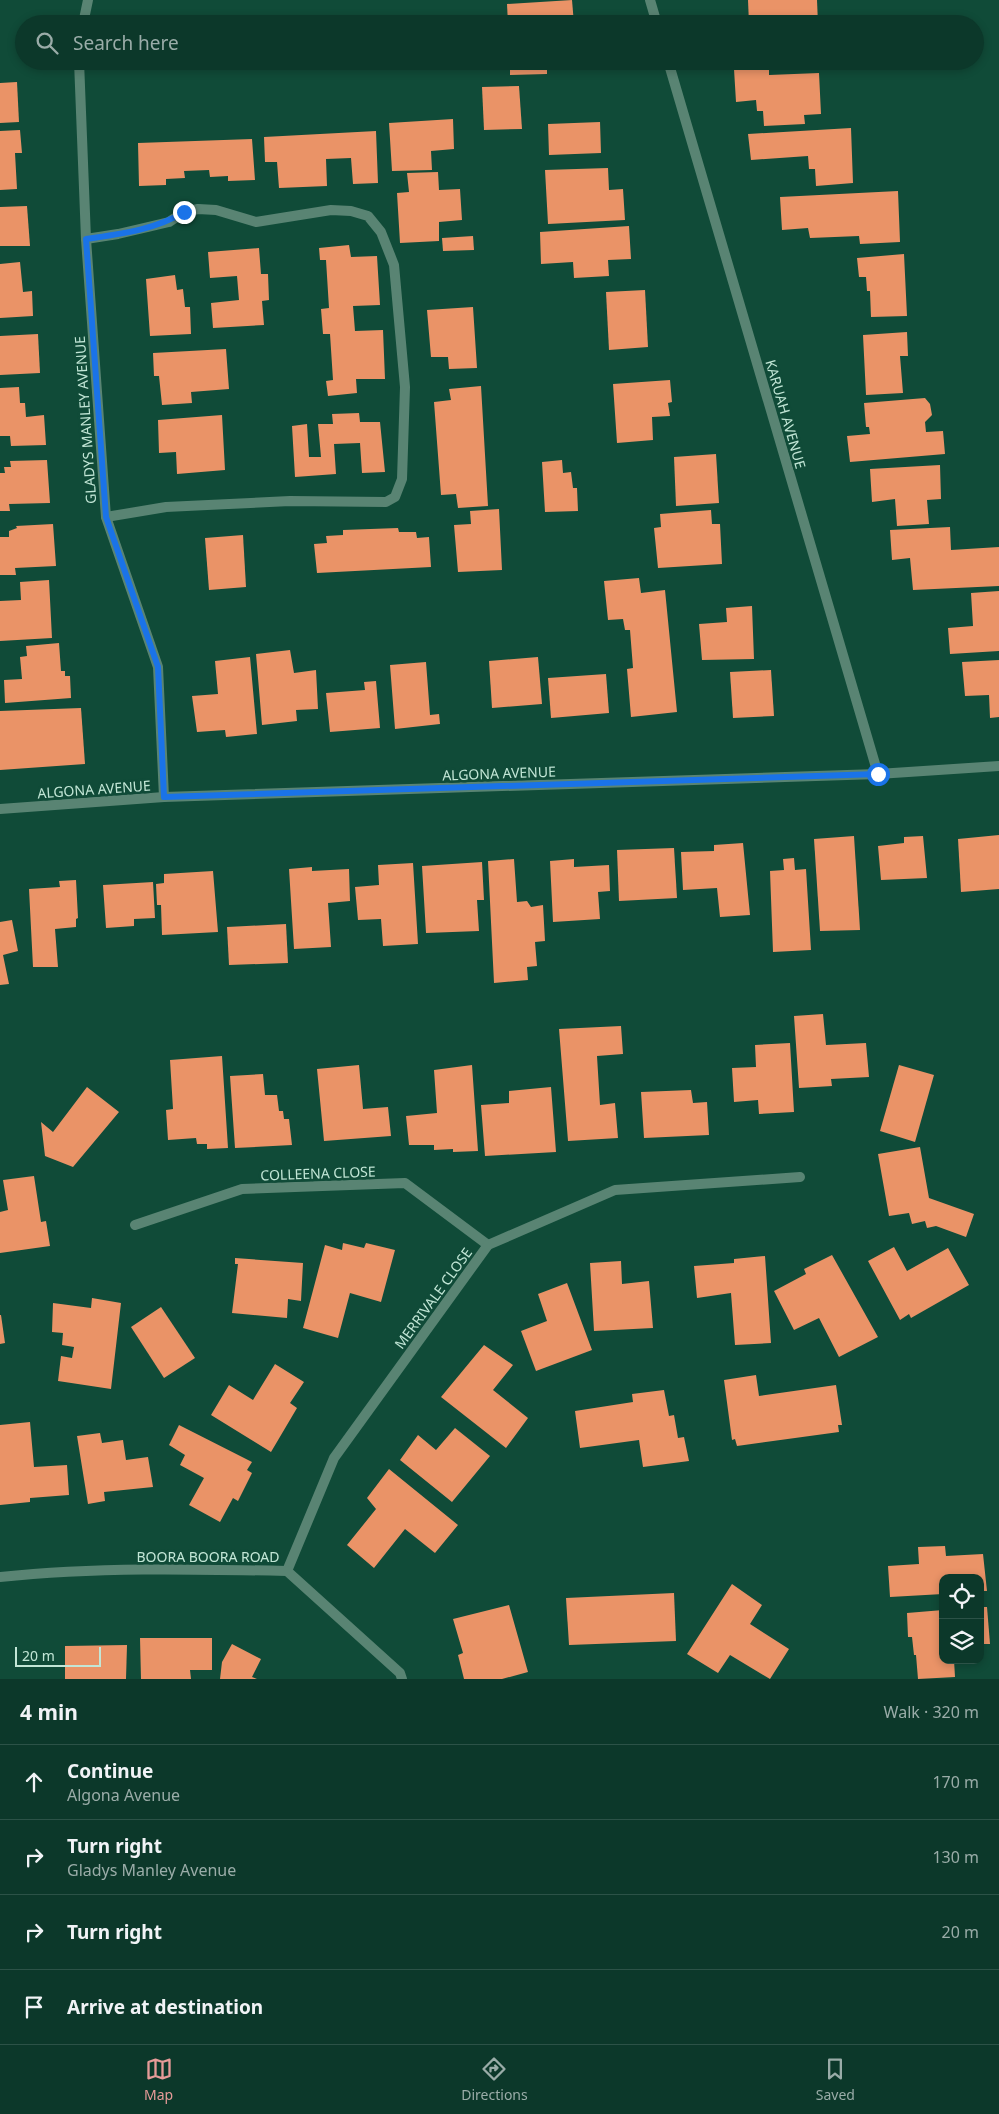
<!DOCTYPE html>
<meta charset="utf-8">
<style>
:root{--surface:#0c382a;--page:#153f32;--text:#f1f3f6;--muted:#9aaca8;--line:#2c5247;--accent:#e69b98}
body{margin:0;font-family:"Noto Sans",sans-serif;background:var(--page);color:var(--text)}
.controls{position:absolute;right:15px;bottom:15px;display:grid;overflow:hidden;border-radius:10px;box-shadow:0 2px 8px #0003}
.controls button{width:45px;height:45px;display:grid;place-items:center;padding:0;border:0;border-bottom:1px solid var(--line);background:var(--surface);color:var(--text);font:25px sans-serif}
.scale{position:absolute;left:15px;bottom:12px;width:86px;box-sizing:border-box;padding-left:5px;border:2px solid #c2e6d6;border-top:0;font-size:14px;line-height:18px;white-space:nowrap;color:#c2e6d6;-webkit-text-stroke:4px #104b38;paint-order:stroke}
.stop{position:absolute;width:15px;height:15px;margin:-11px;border:4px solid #1a73e8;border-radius:50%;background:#fff}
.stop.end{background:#1a73e8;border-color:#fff;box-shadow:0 1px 5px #0008}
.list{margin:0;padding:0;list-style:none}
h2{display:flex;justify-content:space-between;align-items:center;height:65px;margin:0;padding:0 20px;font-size:21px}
h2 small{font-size:16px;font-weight:400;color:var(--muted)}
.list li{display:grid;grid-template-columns:32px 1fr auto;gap:15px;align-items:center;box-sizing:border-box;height:75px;padding:0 20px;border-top:1px solid var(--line)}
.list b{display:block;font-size:19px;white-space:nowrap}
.list p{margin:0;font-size:16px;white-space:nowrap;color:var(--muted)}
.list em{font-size:16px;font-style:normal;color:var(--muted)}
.icon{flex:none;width:28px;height:28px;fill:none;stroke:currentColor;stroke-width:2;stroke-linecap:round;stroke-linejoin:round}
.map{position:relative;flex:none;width:999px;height:1679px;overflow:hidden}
.search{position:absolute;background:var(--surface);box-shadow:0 2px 8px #0003;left:15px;right:15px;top:15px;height:55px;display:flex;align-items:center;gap:12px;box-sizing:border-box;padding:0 18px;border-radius:28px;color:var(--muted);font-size:19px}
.sheet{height:365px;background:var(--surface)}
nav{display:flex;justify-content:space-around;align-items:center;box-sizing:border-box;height:70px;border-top:1px solid var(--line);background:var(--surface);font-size:14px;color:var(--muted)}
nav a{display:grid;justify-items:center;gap:2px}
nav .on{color:var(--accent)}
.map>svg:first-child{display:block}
.building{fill:#ea9367}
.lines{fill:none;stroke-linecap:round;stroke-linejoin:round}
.minor{stroke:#598473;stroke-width:10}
.route{stroke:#1a73e8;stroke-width:6}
.labels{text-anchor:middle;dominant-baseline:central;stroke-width:5;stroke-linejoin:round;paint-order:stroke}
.street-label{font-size:14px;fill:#c2e6d6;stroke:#104b38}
</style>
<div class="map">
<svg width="999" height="1679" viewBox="0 0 999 1679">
<rect width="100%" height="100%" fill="#104b38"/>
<g class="building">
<path d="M572 0 574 24H508L507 4Z"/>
<path d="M748 0H817L818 24H749Z"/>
<path d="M510 61H547V74L510 75Z"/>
<path d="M769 66V75L819 73 821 114 804 115 805 124 764 126 763 111H757L756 100 736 102 734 69Z"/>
<path d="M17 82 19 122 0 123V83Z"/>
<path d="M519 86 522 129 484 130 482 87Z"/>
<path d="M453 119 454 149 431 151 432 170 392 171 389 123Z"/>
<path d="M600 122 601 153 549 155 548 124Z"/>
<path d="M851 128 853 183 816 186 815 169H809L808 156 751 160 748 134Z"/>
<path d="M20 130 22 153H15L17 189 0 190V131Z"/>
<path d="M376 131 378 183 353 184 351 158 326 159 327 186 279 188 277 162H265L264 137Z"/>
<path d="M252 139 255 180 228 181V176L210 177 209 170 184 171 185 178 166 179V185L139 186 138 143Z"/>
<path d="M608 168 609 190 623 189 625 220 548 224 545 170Z"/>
<path d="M438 172 439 190 460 189 462 220 439 222V241L400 243 397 193 409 192 407 173Z"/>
<path d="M898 191 900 242 860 244 859 236 810 238 808 228 782 230 780 197Z"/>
<path d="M27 206 30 246H0V207Z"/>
<path d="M629 226 631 259 608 260 609 276 574 278 573 262 541 264 540 232Z"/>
<path d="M473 236 474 250 443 251 442 238Z"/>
<path d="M349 245 351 257 377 256 380 305 353 306 355 331 383 330 385 379H356L357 393 328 396 326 381 333 380 330 334H323L321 309 329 308 326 260H320L319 248Z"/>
<path d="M259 248 261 274H268L269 300 262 301 264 325 213 328 211 303 239 300 237 276 210 278 208 252Z"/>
<path d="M904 254 907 316 871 317 870 291H867L866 277H859L857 258Z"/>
<path d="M20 262 23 292 32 291 33 316 0 318V264Z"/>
<path d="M175 275 177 290 183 289 185 307H190L191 334 150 336 146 279Z"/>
<path d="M645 290 648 347 609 350 606 292Z"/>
<path d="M473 307 477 368 449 369 448 357H431L427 310Z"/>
<path d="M907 332 908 356H900L903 393 866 395 863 335Z"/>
<path d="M38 334 40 373 0 375V336Z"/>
<path d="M226 349 229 389 191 392 192 403 162 405 159 376H154L153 353Z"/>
<path d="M670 380 672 402 668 403 670 416 652 417 653 440 617 443 613 384Z"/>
<path d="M481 386 488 506 458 508 456 494 441 495 434 402 451 400 449 389Z"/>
<path d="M19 387 20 403H25L26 417 44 415 46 445 11 446 10 436H0V388Z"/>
<path d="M925 398 930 404 932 415 925 422 926 432 943 431 945 454 850 462 847 436 870 434 869 427H866L864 403Z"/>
<path d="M359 413 360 422H380L385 472 362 473 360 443 334 444 336 474 295 477 292 426 307 424 309 457H321L318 424H333L332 414Z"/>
<path d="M222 415 225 470 177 474 176 452 159 453 158 420Z"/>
<path d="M716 454 719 503 676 506 674 457Z"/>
<path d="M47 460 50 503 9 504 10 511H0V473H5L4 467H11L10 461Z"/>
<path d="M562 460 563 473 571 472 573 488H577L578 511 545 512 542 462Z"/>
<path d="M940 465 941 499 927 500 929 524 897 526 895 499 872 502 870 469Z"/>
<path d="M499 509 502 570 458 572 454 525 471 524 470 511Z"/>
<path d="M711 510 712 524H720L722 564 658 568 654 528 661 527 660 514Z"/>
<path d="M53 524 56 566 15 568 16 575H0V537H9V531L17 528 16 526Z"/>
<path d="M950 527 951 550 999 547V586L913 590 910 558 892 560 890 530Z"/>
<path d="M398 528 399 532H416L417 538 429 537 431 567 317 573 314 544 327 543 326 536 343 535V530Z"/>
<path d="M243 535 246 587 209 590 205 538Z"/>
<path d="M639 578 641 593 665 590 677 712 631 717 627 669 633 668 630 630H625L623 619 608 620 604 581Z"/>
<path d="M49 580 52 638 0 641V601L21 600 20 582Z"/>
<path d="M999 591V651L950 654 948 628 973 626 971 593Z"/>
<path d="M752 606 754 659 702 660 699 624 727 622 726 608Z"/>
<path d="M59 643 61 671H65V676H70L71 698 5 703 4 680 22 679 20 657 27 656 26 646Z"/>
<path d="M290 650 294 673 316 670 318 709 296 710 297 721 262 725 256 654Z"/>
<path d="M250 657 257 734 226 737 225 730 197 732 192 696 218 694 215 661Z"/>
<path d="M538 657 542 704 492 708 489 661Z"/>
<path d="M999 660V717L990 718 989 695 965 696 962 662Z"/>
<path d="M426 662 430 715 439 714 440 724 395 729 390 665Z"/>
<path d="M771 670 774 716 733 718 730 672Z"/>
<path d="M606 674 609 713 551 718 548 678Z"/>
<path d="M376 681 380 728 330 732 326 693 365 690 364 682Z"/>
<path d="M81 708 85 764 0 770V711Z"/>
<path d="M999 835V889L961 892 958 839Z"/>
<path d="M854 836 860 930 820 931 814 839Z"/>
<path d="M923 836 927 878 881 880 878 846 904 843V837Z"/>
<path d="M743 843 750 915 720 917 717 888 683 890 681 852 714 851V845Z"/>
<path d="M674 848 677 898 619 901 617 850Z"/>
<path d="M794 858 795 870 806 869 811 950 773 952 770 871 784 870 783 859Z"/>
<path d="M514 859 517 902 527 901 531 907 543 905 545 941 535 942 537 966 527 967 528 980 494 983 488 861Z"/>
<path d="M574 859V867L609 865 610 891 598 892 600 919 553 922 550 861Z"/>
<path d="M482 862 484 900H477L479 931 426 933 422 866Z"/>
<path d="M413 863 418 944 383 946 381 919 358 920 355 887 379 885 378 865Z"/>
<path d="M312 867V871L349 869 350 901 328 903 331 947 294 949 289 869Z"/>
<path d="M213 871 218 932 162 935 161 905H157L156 884 164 883V874Z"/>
<path d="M76 880 78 918 76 919V927L55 929 58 967H33L29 889 60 887 59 881Z"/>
<path d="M153 882 155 918 134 919V926L106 928 103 885Z"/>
<path d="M12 920 18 951 3 955 9 984 0 985V922Z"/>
<path d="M286 924 288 963 229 965 227 927Z"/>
<path d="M823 1014 826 1045 866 1043 869 1077 831 1079 832 1086 799 1088 794 1016Z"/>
<path d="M621 1026 623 1054 597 1056 600 1105 615 1103 618 1138 568 1141 559 1029Z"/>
<path d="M790 1043 794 1112 759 1114 758 1100 734 1102 732 1068 756 1067 755 1045Z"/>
<path d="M222 1056 228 1148 207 1149V1144H197L196 1138 168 1140 166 1110 173 1109 170 1060Z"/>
<path d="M359 1065 363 1109 388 1107 391 1136 324 1141 317 1069Z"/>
<path d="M472 1065 478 1151 453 1152V1149L434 1150V1145H409L406 1116 437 1113 434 1070Z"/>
<path d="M899 1065 934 1075 915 1142 880 1131Z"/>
<path d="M263 1074 265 1095H277L279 1111H283L284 1119H289L292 1145 235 1148 230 1076Z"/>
<path d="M87 1087 119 1112 73 1167 45 1156 41 1122 53 1132Z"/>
<path d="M551 1087 556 1152 485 1156 481 1105 509 1103V1091Z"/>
<path d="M691 1090 693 1103 707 1102 709 1135 644 1138 641 1092Z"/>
<path d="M920 1147 929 1198 974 1214 966 1237 936 1226 927 1228 925 1221 912 1224 909 1213 889 1216 878 1154Z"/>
<path d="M34 1176 41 1222 46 1221 50 1246 0 1253V1212L8 1210 3 1180Z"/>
<path d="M343 1243 364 1248 366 1243 395 1250 381 1302 350 1293 338 1338 303 1328 325 1245 342 1250Z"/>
<path d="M894 1247 907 1271 948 1248 969 1285 911 1318 909 1314 900 1320 868 1261Z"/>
<path d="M832 1255 878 1337 839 1357 819 1318 794 1330 774 1291 806 1274 804 1269Z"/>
<path d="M765 1256 771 1343 735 1345 731 1293 697 1298 694 1266 734 1263V1259Z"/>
<path d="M235 1258 303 1263 301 1301 288 1299 287 1318 232 1313 238 1264H235Z"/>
<path d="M621 1261 622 1284 649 1281 653 1328 594 1331 590 1263Z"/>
<path d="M567 1283 592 1350 536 1371 521 1331 547 1321 538 1294Z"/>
<path d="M92 1298 121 1303 111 1389 58 1381 61 1356 72 1358 74 1347 62 1345 63 1333 52 1332 53 1303 91 1308Z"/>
<path d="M161 1307 195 1358 164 1378 131 1327Z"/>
<path d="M0 1315H1L5 1343 0 1344Z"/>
<path d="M484 1345 513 1365 493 1390 528 1418 506 1448 441 1397Z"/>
<path d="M275 1364 304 1382 290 1403 297 1408 271 1452 211 1415 229 1385 253 1400Z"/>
<path d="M756 1375 759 1396 836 1385 842 1425H838L839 1432 737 1446 735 1439 732 1440 724 1380Z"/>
<path d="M664 1390 669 1416 674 1415 678 1438 684 1437 689 1461 643 1467 639 1440 580 1448 575 1411 633 1402 632 1394Z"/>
<path d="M30 1422 34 1467 67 1465 69 1495 30 1498V1502L0 1505V1425Z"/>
<path d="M179 1425 252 1462 247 1470 252 1473 238 1501 233 1498 220 1522 189 1505 204 1478 180 1465 185 1455 169 1445Z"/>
<path d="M455 1428 490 1456 452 1502 400 1460 418 1435 436 1450Z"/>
<path d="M100 1433 102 1443 123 1440 126 1460 148 1457 153 1487 104 1492 105 1501 88 1504 77 1436Z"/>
<path d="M389 1469 458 1525 435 1553 405 1529 374 1568 347 1545 376 1509 367 1498Z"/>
<path d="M945 1546 946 1556 983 1554 987 1591H980V1578H943V1594L890 1597 888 1566 919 1564 918 1547Z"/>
<path d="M732 1584 762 1605 750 1624 789 1649 770 1679 730 1655 718 1673 687 1654Z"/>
<path d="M674 1593 676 1641 569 1645 566 1598Z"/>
<path d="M509 1605 528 1672 502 1679H464L458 1655 463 1653 453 1619Z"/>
<path d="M980 1607H987L990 1644H980Z"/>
<path d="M943 1610V1660H954L955 1677 918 1679 916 1655H914L912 1637H908L907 1613Z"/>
<path d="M140 1638H212V1670H190L191 1679H141Z"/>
<path d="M232 1644 261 1659 252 1677 257 1679H220L222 1662Z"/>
<path d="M127 1645 126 1679H65V1646Z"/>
</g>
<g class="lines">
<g class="minor">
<path d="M650 0 657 24"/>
<path d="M83 24 88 0"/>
<path d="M79 61 86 239 106 517 158 667 164 797"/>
<path d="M668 61 878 774"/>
<path d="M86 239 118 234 148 227 169 222 184 212 198 209 216 210 256 222 331 210 351 211 368 216 381 232 394 265 405 387 402 479 395 497 386 502 290 501 166 507 106 517"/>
<path d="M0 809 164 797 878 774 999 766"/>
<path d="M135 1225 242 1189 405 1183 488 1245"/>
<path d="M287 1571 334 1458 488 1245 615 1190 800 1177"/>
<path d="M0 1577C96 1567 191 1569 287 1571L400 1673 402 1679"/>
</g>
</g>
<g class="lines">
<path class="route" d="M184 212C155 230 119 234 86 239L106 517 158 667 164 797 878 774"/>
</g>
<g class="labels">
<g class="street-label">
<text transform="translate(786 414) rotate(74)">KARUAH AVENUE</text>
<text transform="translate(85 420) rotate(-94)">GLADYS MANLEY AVENUE</text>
<text transform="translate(499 773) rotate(-2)">ALGONA AVENUE</text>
<text transform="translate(94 789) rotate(-4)">ALGONA AVENUE</text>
<text transform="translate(318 1173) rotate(-2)">COLLEENA CLOSE</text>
<text transform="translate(433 1298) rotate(-54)">MERRIVALE CLOSE</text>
<text x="208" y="1556">BOORA BOORA ROAD</text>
</g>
</g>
</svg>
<div class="controls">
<button><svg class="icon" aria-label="locate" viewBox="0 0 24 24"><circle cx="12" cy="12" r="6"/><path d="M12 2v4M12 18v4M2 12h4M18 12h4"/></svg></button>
<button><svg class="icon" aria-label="layers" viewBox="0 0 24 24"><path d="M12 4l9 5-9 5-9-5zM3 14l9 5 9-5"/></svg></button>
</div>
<div class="scale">20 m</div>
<div class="stop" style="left:878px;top:774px"></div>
<div class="stop end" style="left:184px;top:212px"></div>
<div class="search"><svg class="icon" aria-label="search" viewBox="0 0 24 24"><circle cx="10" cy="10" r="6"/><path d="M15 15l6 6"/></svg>Search here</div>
</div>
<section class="sheet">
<h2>4 min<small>Walk · 320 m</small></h2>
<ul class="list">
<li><svg class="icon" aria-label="ahead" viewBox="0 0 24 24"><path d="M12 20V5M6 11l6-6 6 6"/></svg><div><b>Continue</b><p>Algona Avenue</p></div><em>170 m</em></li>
<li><svg class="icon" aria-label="right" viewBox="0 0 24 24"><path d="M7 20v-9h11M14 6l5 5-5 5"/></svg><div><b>Turn right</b><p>Gladys Manley Avenue</p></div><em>130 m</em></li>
<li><svg class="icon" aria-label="right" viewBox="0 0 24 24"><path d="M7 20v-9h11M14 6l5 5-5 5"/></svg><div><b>Turn right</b></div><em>20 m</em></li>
<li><svg class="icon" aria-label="arrive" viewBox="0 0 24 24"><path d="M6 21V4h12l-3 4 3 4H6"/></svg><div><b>Arrive at destination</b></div></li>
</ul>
</section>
<nav>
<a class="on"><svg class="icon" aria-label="map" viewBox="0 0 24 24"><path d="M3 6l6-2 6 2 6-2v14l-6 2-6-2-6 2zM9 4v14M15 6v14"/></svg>Map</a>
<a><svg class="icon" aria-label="directions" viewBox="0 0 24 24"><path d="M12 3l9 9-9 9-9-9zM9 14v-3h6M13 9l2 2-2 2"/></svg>Directions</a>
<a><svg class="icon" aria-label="saved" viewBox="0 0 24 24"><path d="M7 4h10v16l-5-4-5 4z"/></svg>Saved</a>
</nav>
